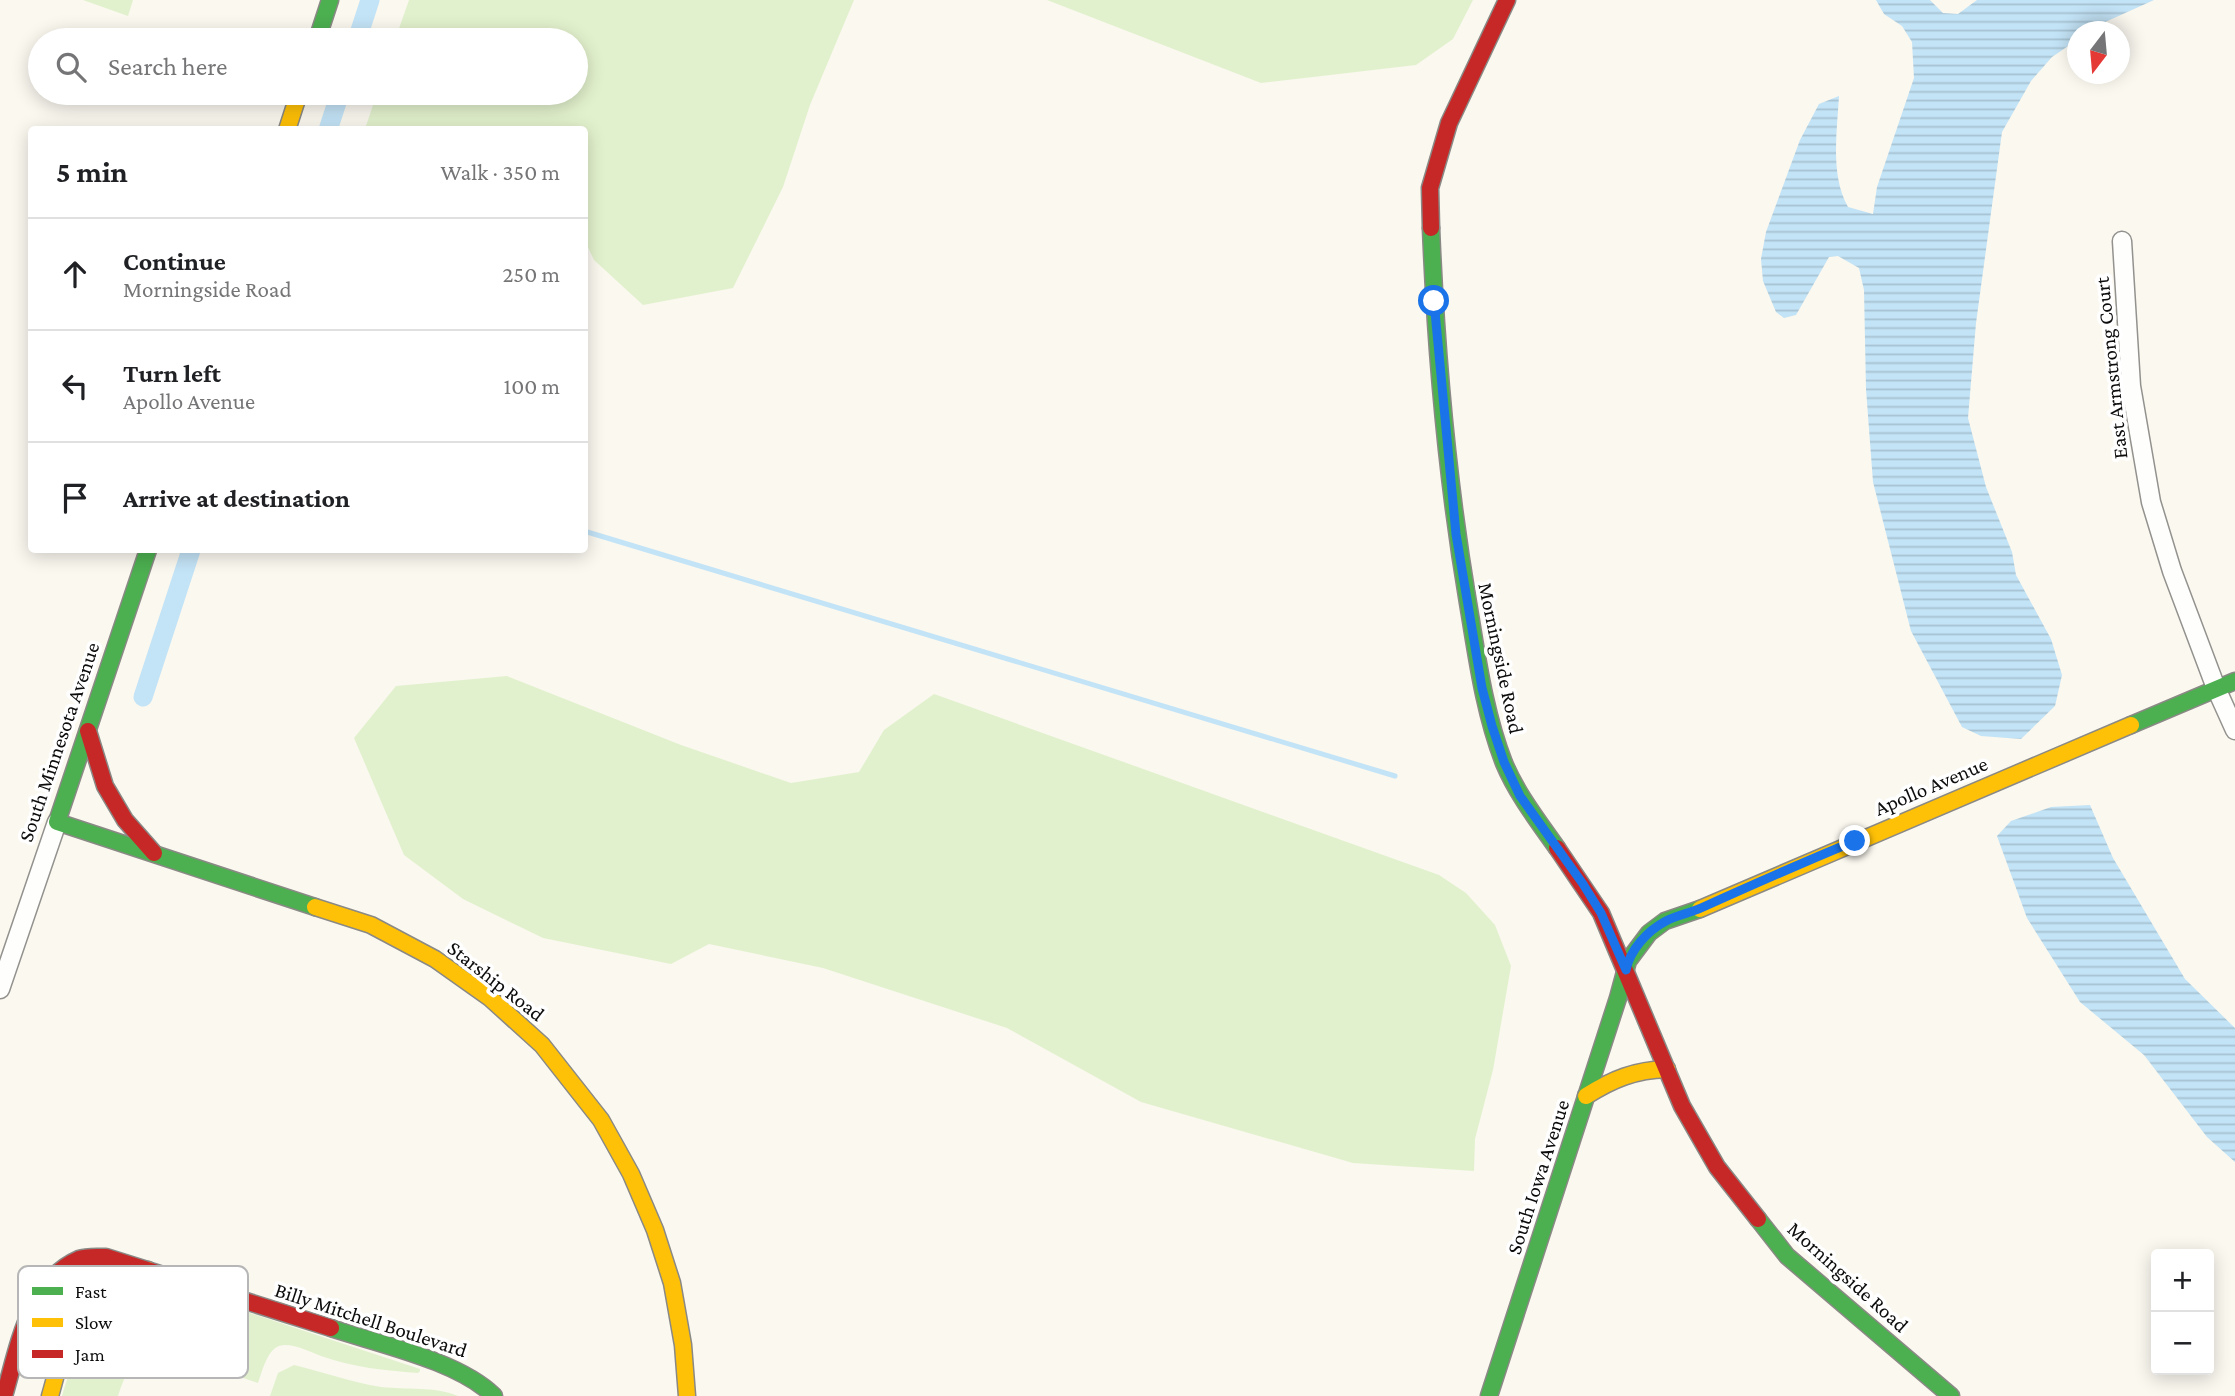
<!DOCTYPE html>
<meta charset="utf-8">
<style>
:root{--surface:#fff;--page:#f2f2f2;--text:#202124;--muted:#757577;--line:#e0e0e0}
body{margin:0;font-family:"Crimson Pro",serif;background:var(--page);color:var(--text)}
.controls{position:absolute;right:21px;bottom:21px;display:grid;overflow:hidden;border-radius:7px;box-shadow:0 4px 18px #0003}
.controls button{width:63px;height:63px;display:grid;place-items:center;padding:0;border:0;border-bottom:2px solid var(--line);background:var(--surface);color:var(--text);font:35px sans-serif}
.compass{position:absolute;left:2067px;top:21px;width:63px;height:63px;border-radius:50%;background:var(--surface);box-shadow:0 4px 18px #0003;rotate:196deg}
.stop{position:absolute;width:21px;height:21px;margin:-16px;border:5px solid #1a73e8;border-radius:50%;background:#fff}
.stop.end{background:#1a73e8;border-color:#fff;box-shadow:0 2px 7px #0008}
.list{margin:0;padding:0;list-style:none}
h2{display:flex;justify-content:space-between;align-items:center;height:91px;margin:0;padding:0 28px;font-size:30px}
h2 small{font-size:23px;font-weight:400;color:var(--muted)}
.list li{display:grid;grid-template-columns:46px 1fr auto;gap:21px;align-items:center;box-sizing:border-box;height:112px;padding:0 28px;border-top:2px solid var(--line)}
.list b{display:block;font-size:26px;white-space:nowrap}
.list p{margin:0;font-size:23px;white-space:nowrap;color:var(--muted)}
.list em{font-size:23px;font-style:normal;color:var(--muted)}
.icon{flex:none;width:38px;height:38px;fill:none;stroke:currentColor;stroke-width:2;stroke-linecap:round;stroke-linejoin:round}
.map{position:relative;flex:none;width:2235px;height:1396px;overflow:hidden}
.search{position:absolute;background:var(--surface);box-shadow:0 4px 18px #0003;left:28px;top:28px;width:560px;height:77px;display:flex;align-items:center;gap:18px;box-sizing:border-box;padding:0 24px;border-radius:38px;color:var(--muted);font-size:26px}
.panel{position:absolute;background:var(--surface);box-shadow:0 4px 18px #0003;left:28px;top:126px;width:560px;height:427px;border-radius:7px}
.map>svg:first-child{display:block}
.grass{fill:#e2f1cd}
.water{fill:url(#water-rules)}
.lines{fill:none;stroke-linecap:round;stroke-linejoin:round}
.stream{stroke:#c3e3f6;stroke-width:5}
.canal{stroke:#c3e3f6;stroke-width:19}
.street-casing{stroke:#93928e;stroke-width:21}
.fast-casing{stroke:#8a8985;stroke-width:19}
.slow-casing{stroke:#8a8985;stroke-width:19}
.jam-casing{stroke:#8a8985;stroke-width:19}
.street{stroke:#fefefd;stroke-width:18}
.fast{stroke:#4caf50;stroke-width:16}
.slow{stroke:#ffc107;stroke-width:16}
.jam{stroke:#c62828;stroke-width:16}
.route{stroke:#1a73e8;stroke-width:9}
.labels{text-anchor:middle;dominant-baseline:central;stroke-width:7;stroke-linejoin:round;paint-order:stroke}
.street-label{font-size:21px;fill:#0c0c0c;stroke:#fff}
.key{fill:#fff;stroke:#b6b6b6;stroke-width:2}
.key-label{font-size:19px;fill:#0c0c0c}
</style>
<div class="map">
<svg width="2235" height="1396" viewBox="0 0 2235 1396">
<defs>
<pattern id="water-rules" width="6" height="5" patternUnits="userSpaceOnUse" patternTransform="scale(1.75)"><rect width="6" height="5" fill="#c3e3f6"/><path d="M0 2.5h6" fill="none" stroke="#a6c2d2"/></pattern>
</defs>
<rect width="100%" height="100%" fill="#faf8ef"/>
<g class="grass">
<path d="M83 0H133L128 16Z"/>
<path d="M409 0H854L810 105 783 187 733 288 643 305 594 260 585 241 584 130 365 129 377 93H576V40H395Z"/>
<path d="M1047 0H1473L1453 39 1416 65 1261 83Z"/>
<path d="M507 676 681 745 791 783 859 772 884 730 934 694 1439 875 1466 893 1495 925 1511 966 1493 1070 1475 1139 1474 1171 1353 1163 1141 1102 1007 1028 823 968 709 944 671 964 543 938 463 899 404 855 354 738 396 686Z"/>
<path d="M148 1283 165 1285 420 1369V1371L418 1373C383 1370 355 1368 321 1356 310 1352 291 1342 279 1346 267 1350 262 1372 258 1383L165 1352 159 1366C129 1361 127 1370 118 1396H62C80 1343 83 1294 148 1283Z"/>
<path d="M294 1365C323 1372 351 1382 381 1387 407 1390 434 1386 458 1396H270L278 1373Z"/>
</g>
<g class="water">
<path d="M1876 0H1930L1943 13 1958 14 1977 0H2154L2103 23 2091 31 2078 32 2077 40 2052 57 2031 81 2002 132 1976 323 1968 418 1986 487 2012 552 2016 575 2051 639 2062 675 2055 706 2021 739 1981 736 1962 727 1911 631 1873 482 1866 389 1864 290 1859 268 1838 256 1829 257 1796 315 1784 318 1776 312 1763 281 1761 259 1766 232 1800 140 1819 104 1839 96C1837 132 1830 175 1848 207L1873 214 1877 187 1914 78 1912 42 1902 26 1884 14Z"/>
<path d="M2090 805 2113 858 2185 979 2235 1028V1162L2207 1137 2144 1055 2080 1002 2027 918 1997 836 2011 821 2051 807Z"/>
</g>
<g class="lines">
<path class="stream" d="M584 531 1395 776"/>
<g class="canal">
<path d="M357 40 370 0"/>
<path d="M328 130 340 93"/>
<path d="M143 697 191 550"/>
</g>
<defs>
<g id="street">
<path d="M2122 241 2131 386 2151 502 2172 571 2216 688 2235 730"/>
<path d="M0 989 57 822"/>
</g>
<g id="fast">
<path d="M317 40 330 0"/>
<path d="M1431 228C1436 353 1447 479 1468 603 1477 656 1484 712 1504 763 1517 794 1538 821 1557 848"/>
<path d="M148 550 57 822 315 907"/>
<path d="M2131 725 2235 681"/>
<path d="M1758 1219 1787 1256 1951 1396"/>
<path d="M331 1328C379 1344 459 1361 494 1396"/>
<path d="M1489 1396 1618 998 1628 961 1649 933 1665 921 1700 909"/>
</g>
<g id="slow">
<path d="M287 130 299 93"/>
<path d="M315 907 371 925 435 959 490 998 542 1045 601 1120 631 1174 655 1230 672 1283 683 1345 687 1396"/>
<path d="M1700 909 2131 725"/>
<path d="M1586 1096C1613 1079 1635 1070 1667 1069"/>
<path d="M50 1396C61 1359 69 1306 106 1284 119 1277 134 1275 148 1270"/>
</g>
<g id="jam">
<path d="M1431 228 1430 188 1449 123 1507 0"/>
<path d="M88 731 105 786 125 820 154 853"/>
<path d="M1557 848 1601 913 1682 1106 1717 1167 1758 1219"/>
<path d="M4 1396C18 1349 28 1281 79 1259 87 1256 97 1257 106 1257L331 1328"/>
</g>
</defs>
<use href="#street" class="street-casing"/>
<use href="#fast" class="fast-casing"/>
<use href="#slow" class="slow-casing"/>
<use href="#jam" class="jam-casing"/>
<use href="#street" class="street"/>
<use href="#fast" class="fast"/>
<use href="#slow" class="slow"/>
<use href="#jam" class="jam"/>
</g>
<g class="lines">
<path class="route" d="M1434 301 1456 534 1482 688 1492 726 1504 762 1520 796 1583 884 1601 913 1626 970C1630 950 1647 931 1666 921 1677 915 1690 913 1701 908 1752 885 1804 862 1855 841"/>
</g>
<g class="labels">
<g class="street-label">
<text transform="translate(2111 368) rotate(-96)">East Armstrong Court</text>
<text transform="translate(1501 658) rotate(78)">Morningside Road</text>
<text transform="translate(59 742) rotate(-71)">South Minnesota Avenue</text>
<text transform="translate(1931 786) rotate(-23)">Apollo Avenue</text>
<text transform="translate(496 981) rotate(38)">Starship Road</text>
<text transform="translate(1538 1177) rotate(-72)">South Iowa Avenue</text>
<text transform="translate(1848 1277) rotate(42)">Morningside Road</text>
<text transform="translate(371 1320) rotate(18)">Billy Mitchell Boulevard</text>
</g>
</g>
<rect x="18" y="1266" width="230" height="112" rx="10" class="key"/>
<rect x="32" y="1287" width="31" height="8" fill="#4caf50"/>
<rect x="32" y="1318" width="31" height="9" fill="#ffc107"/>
<rect x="32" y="1350" width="31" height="8" fill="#c62828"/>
<g class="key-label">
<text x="75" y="1298">Fast</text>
<text x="75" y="1329">Slow</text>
<text x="75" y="1361">Jam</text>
</g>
</svg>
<div class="controls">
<button>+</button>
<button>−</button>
</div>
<svg class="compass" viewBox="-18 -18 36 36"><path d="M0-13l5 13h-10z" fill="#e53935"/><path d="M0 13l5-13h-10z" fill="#757577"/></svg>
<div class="stop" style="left:1434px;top:301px"></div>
<div class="stop end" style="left:1855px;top:841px"></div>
<div class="search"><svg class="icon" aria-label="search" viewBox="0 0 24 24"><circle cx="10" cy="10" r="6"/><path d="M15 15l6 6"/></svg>Search here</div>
<section class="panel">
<h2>5 min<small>Walk · 350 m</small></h2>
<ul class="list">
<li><svg class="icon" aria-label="ahead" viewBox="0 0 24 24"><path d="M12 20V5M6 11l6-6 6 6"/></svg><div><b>Continue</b><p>Morningside Road</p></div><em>250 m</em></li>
<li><svg class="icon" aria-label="left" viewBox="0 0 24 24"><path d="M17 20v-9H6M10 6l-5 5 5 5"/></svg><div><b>Turn left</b><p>Apollo Avenue</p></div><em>100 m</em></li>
<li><svg class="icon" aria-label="arrive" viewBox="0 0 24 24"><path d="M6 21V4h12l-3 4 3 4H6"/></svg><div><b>Arrive at destination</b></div></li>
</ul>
</section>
</div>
